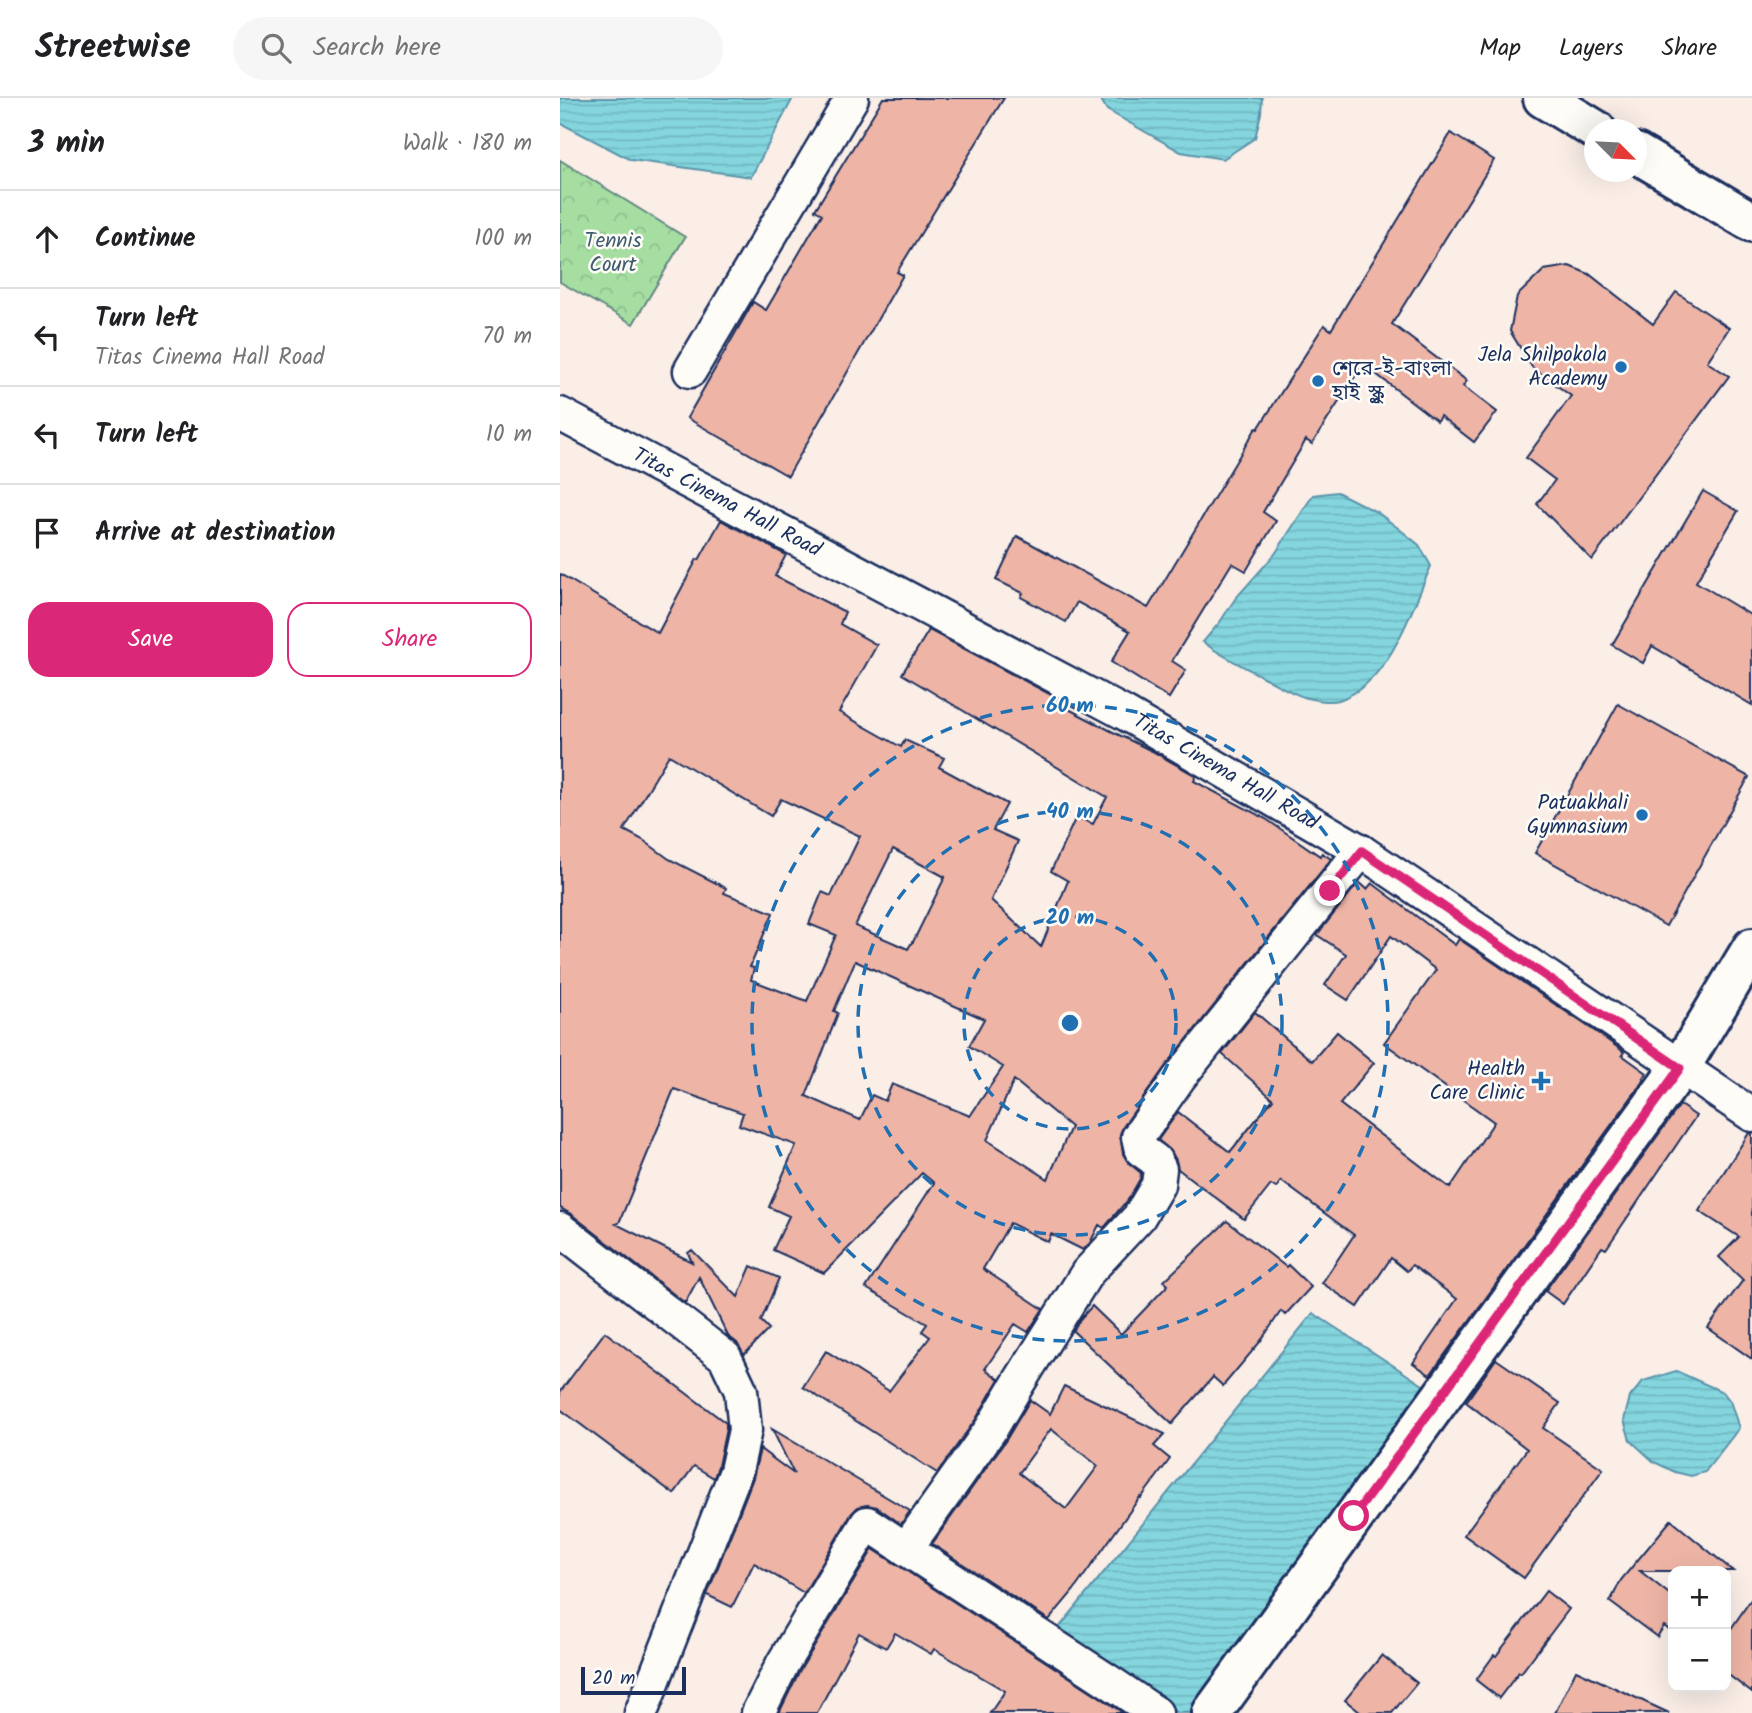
<!DOCTYPE html>
<meta charset="utf-8">
<style>
:root{--surface:#fff;--page:#f6f6f6;--text:#202124;--muted:#757577;--line:#e0e0e0;--accent:#db2777}
body{margin:0;font-family:Kalam,"Noto Sans Bengali",sans-serif;background:var(--page);color:var(--text)}
.controls{position:absolute;right:21px;bottom:21px;display:grid;overflow:hidden;border-radius:14px;box-shadow:0 7px 28px #0002}
.controls button{width:63px;height:63px;display:grid;place-items:center;padding:0;border:0;border-bottom:2px solid var(--line);background:var(--surface);color:var(--text);font:35px sans-serif}
.compass{position:absolute;left:1024px;top:21px;width:63px;height:63px;border-radius:50%;background:var(--surface);box-shadow:0 7px 28px #0002;rotate:114deg}
.scale{position:absolute;left:21px;bottom:18px;width:105px;box-sizing:border-box;padding-left:7px;border:4px solid #1b2f5e;border-top:0;font-size:19px;line-height:24px;white-space:nowrap;color:#1b2f5e;-webkit-text-stroke:5px #fdfcf7;paint-order:stroke}
.stop{position:absolute;width:21px;height:21px;margin:-16px;border:5px solid #db2777;border-radius:50%;background:#fff}
.stop.end{background:#db2777;border-color:#fff;box-shadow:0 2px 7px #0008}
.list{margin:0;padding:0;list-style:none}
h2{display:flex;justify-content:space-between;align-items:center;height:91px;margin:0;padding:0 28px;font-size:30px}
h2 small{font-size:23px;font-weight:400;color:var(--muted)}
.list li{display:grid;grid-template-columns:46px 1fr auto;gap:21px;align-items:center;box-sizing:border-box;height:98px;padding:0 28px;border-top:2px solid var(--line)}
.list b{display:block;font-size:26px;white-space:nowrap}
.list p{margin:0;font-size:23px;white-space:nowrap;color:var(--muted)}
.list em{font-size:23px;font-style:normal;color:var(--muted)}
.actions{display:flex;gap:14px;padding:21px 28px}
.actions a{flex:1;padding:16px 0;border:2px solid var(--accent);border-radius:21px;text-align:center;font-size:24px;color:var(--accent)}
.actions .main{background:var(--accent);color:#fff}
.icon{flex:none;width:38px;height:38px;fill:none;stroke:currentColor;stroke-width:2;stroke-linecap:round;stroke-linejoin:round}
.map{position:relative;flex:none;width:1192px;height:1615px;overflow:hidden}
header{display:flex;align-items:center;gap:42px;box-sizing:border-box;height:98px;padding:0 35px;background:var(--surface);border-bottom:2px solid var(--line)}
header strong{font-size:33px}
nav{display:flex;gap:38px;margin-inline-start:auto;font-size:24px}
.search{width:490px;height:63px;background:var(--page);display:flex;align-items:center;gap:18px;box-sizing:border-box;padding:0 24px;border-radius:38px;color:var(--muted);font-size:26px}
main{display:flex}
aside{flex:1;background:var(--surface)}
.map>svg:first-child{display:block}
.park{fill:url(#park-crowns);stroke:#608680;stroke-width:2}
.water{fill:url(#water-rules);stroke:#5a93aa;stroke-width:2}
.building{fill:#eeb5a6;stroke:#1b2f5e;stroke-width:2;fill-rule:evenodd}
.lines{fill:none;stroke-linecap:round;stroke-linejoin:round}
.street-casing{stroke:#1b2f5e;stroke-width:37}
.secondary-casing{stroke:#1b2f5e;stroke-width:44}
.street{stroke:#fdfcf7;stroke-width:32}
.secondary{stroke:#fdfcf7;stroke-width:38}
.route{stroke:#db2777;stroke-width:9}
.ring{fill:none;stroke:#1f6fb2;stroke-width:3.5;stroke-dasharray:12 9}
.poi-dot{fill:#1f6fb2;stroke:#fdfcf7;stroke-width:2.5}
.labels{text-anchor:middle;dominant-baseline:central;stroke-width:5;stroke-linejoin:round;paint-order:stroke}
.park-label{font-size:21px;fill:#3e5b6f;stroke:#fdfcf7}
.poi-label{font-size:21px;fill:#1b2f5e;stroke:#fdfcf7;text-anchor:end}
.street-label{font-size:21px;fill:#1b2f5e;stroke:#fdfcf7}
.centre{fill:#1f6fb2;stroke:#fdfcf7;stroke-width:3.5}
.ring-label{font-size:21px;text-anchor:middle;font-weight:bold;fill:#1f6fb2;stroke:#fdfcf7;stroke-width:5;stroke-linejoin:round;paint-order:stroke}
</style>
<header>
<strong>Streetwise</strong>
<div class="search"><svg class="icon" aria-label="search" viewBox="0 0 24 24"><circle cx="10" cy="10" r="6"/><path d="M15 15l6 6"/></svg>Search here</div>
<nav><a>Map</a><a>Layers</a><a>Share</a></nav>
</header>
<main>
<aside>
<h2>3 min<small>Walk · 180 m</small></h2>
<ul class="list">
<li><svg class="icon" aria-label="ahead" viewBox="0 0 24 24"><path d="M12 20V5M6 11l6-6 6 6"/></svg><div><b>Continue</b></div><em>100 m</em></li>
<li><svg class="icon" aria-label="left" viewBox="0 0 24 24"><path d="M17 20v-9H6M10 6l-5 5 5 5"/></svg><div><b>Turn left</b><p>Titas Cinema Hall Road</p></div><em>70 m</em></li>
<li><svg class="icon" aria-label="left" viewBox="0 0 24 24"><path d="M17 20v-9H6M10 6l-5 5 5 5"/></svg><div><b>Turn left</b></div><em>10 m</em></li>
<li><svg class="icon" aria-label="arrive" viewBox="0 0 24 24"><path d="M6 21V4h12l-3 4 3 4H6"/></svg><div><b>Arrive at destination</b></div></li>
</ul>
<div class="actions"><a class="main">Save</a><a>Share</a></div>
</aside>
<div class="map">
<svg width="1192" height="1615" viewBox="0 0 1192 1615">
<defs>
<pattern id="park-crowns" width="20" height="18" patternUnits="userSpaceOnUse" patternTransform="scale(1.75)"><rect width="20" height="18" fill="#a6dea2"/><path d="M2 6a3 3 0 1 1 6 0M12 15a3 3 0 1 1 6 0" fill="none" stroke="#8ebf8e"/></pattern>
<pattern id="water-rules" width="6" height="5" patternUnits="userSpaceOnUse" patternTransform="scale(1.75)"><rect width="6" height="5" fill="#84d5dd"/><path d="M0 2.5h6" fill="none" stroke="#71b7c0"/></pattern>
</defs>
<rect width="100%" height="100%" fill="#faeee7"/>
<filter id="ink" filterUnits="userSpaceOnUse"><feTurbulence type="fractalNoise" baseFrequency=".0143" numOctaves="2"/><feDisplacementMap in="SourceGraphic" scale="14" xChannelSelector="R" yChannelSelector="G"/><feConvolveMatrix kernelMatrix="1 2 1 2 8 2 1 2 1" color-interpolation-filters="sRGB"/></filter>
<g filter="url(#ink)">
<path class="park" d="M0 62 125 139 73 226 0 184Z"/>
<g class="water">
<path d="M0 0H233L191 79 71 62 0 25Z"/>
<path d="M540 0H702L701 15 695 40 663 61 621 54 547 12Z"/>
<path d="M777 394 817 414 838 430 859 447 871 468C851 513 830 585 779 602 772 604 759 603 752 601 737 599 717 586 703 579 683 568 661 558 643 544L660 524 675 501 715 456 753 397Z"/>
<path d="M753 1215 872 1293 636 1615H617L494 1536Z"/>
<path d="M1116 1273 1163 1294 1170 1303 1179 1330 1145 1374 1131 1378 1115 1374 1094 1364 1070 1342 1064 1322 1070 1299 1083 1283Z"/>
</g>
<g class="building">
<path d="M323 0H444L337 174 343 177 228 378 127 320 193 204 206 212 262 116 255 112Z"/>
<path d="M891 35 934 62 832 226 907 283 903 288 937 314 914 344 880 318 877 323 803 266 752 346 746 342 703 414 716 423 686 473 672 465 612 563 626 572 609 600 551 564 570 533 517 504 506 524 461 499 463 495 436 482 457 438 588 510 696 330 698 331 764 227 771 232Z"/>
<path d="M1009 168 1029 176 1093 226 1116 194 1169 230 1147 264 1169 278 1032 462 977 406 995 382 966 360 1011 298 972 269 950 233 957 198 984 172Z"/>
<path d="M1143 393 1178 413 1136 484 1192 518V607L1092 548 1083 565 1052 547Z"/>
<path d="M161 422 226 457 215 478 285 514 280 526 317 547 279 614 341 649 345 642 384 660 379 669 447 706 433 732 458 743 431 802 481 849 508 783 491 773 516 719 533 726 547 699 342 576 369 532 497 600 495 604 557 636 592 653 636 678 634 683 706 721 760 758 762 755 771 761 605 969 563 1029 560 1036 563 1056 570 1066 581 1075 580 1081 565 1107 564 1106 544 1130 539 1127 530 1145 523 1152 491 1136 488 1144 450 1125 423 1171 483 1211 468 1234 455 1226 425 1271 439 1281 416 1321 377 1375 243 1289 266 1253 329 1293 370 1239 362 1233 367 1226 306 1190 374 1085 362 1075 264 1175 213 1152 229 1118 209 1109 236 1047 179 1027 183 1015 114 991 59 1125 56 1126 132 1164 128 1155 132 1152 178 1199 191 1168 219 1180 201 1223 209 1231 184 1257 177 1245 168 1238 139 1179 125 1205 11 1116 0 1110V476L98 535 137 461 139 462ZM109 657 211 718 221 701 300 738 271 798 262 794 249 826 276 837 247 903 191 882 194 870 190 869 213 815 164 795 166 790 109 761 83 742 64 732ZM333 751 385 779 353 844H352L348 851 295 828ZM295 863 424 921 409 948 443 969 410 1018 332 986 325 1003 312 997 300 1022 246 998 278 915 274 913ZM454 982 511 1029 488 1081 427 1042Z"/>
<path d="M1058 606 1189 679 1106 828 975 755Z"/>
<path d="M799 784 807 791 812 785 895 847 899 841 1039 936 1064 954 1062 957 1087 975 1083 981 1084 982 870 1277 853 1265 897 1201 852 1167 847 1173 831 1160 798 1209 762 1185 794 1137 721 1083 716 1090 711 1087 684 1121 618 1071 616 1062 611 1053 598 1042 618 1014 670 1054 713 1001 662 956 695 914 752 963 777 934 814 965 780 1006 890 1090 934 1024 824 945 876 872 831 838 788 902 765 887 786 856 757 837Z"/>
<path d="M1120 1007 1136 1018 1046 1151 1042 1149 1003 1206 985 1193Z"/>
<path d="M1189 1035H1192V1261L1148 1230 1183 1182 1159 1159 1179 1139 1139 1113Z"/>
<path d="M667 1123 726 1169 728 1167 751 1189 725 1217 721 1213 700 1244 663 1288 653 1279 612 1326 513 1233 521 1220 532 1208 561 1236 608 1187 604 1183Z"/>
<path d="M45 1234 166 1325V1331L158 1368 154 1380 134 1368 114 1396 0 1311V1294Z"/>
<path d="M936 1261 1000 1305 983 1330 1043 1371 964 1480 904 1437 967 1351 906 1304Z"/>
<path d="M504 1288 605 1336 594 1348 610 1361 581 1400 580 1399 514 1492 489 1522 372 1446 446 1342 470 1302 490 1316ZM491 1331 538 1368 506 1411 459 1375Z"/>
<path d="M212 1331 350 1413 341 1426 317 1409 307 1407 298 1409 291 1416 244 1495 194 1465 172 1509 147 1497 193 1380 200 1351 234 1376Z"/>
<path d="M1111 1422 1173 1473H1080L1113 1499V1535L1104 1528 1097 1539 1050 1504 1061 1482Z"/>
<path d="M313 1451 543 1601 563 1615H430L445 1593 374 1551 371 1556 335 1535 326 1550 299 1535 257 1615H219L239 1574Z"/>
<path d="M986 1493 1009 1511 961 1575 959 1574 939 1600 916 1582 934 1557 936 1558Z"/>
<path d="M1192 1500V1595L1166 1575V1538Z"/>
<path d="M822 1557 857 1585 832 1615H801L785 1602Z"/>
<path d="M1016 1572 1109 1615H995Z"/>
</g>
<g class="lines">
<defs>
<g id="street">
<path d="M130 273 292 0"/>
<path id="s1" d="M0 316 564 615 801 753 1192 1017"/>
<path d="M0 1131 165 1259 181 1293 185 1332 176 1373 81 1615"/>
<path d="M346 1451 553 1586 596 1615"/>
<path d="M198 1615 223 1565 307 1425 346 1451 431 1331 459 1284 527 1175 579 1119 598 1087 600 1071 595 1062 581 1052 578 1039 619 980 801 753"/>
</g>
<g id="secondary">
<path d="M983 0 1036 32"/>
<path d="M1076 55 1192 124"/>
<path d="M652 1615 1120 970 1192 850"/>
</g>
</defs>
<use href="#street" class="street-casing"/>
<use href="#secondary" class="secondary-casing"/>
<use href="#street" class="street"/>
<use href="#secondary" class="secondary"/>
</g>
</g>
<g class="lines" filter="url(#ink)">
<path class="route" d="M770 793 802 753 1120 970 794 1418"/>
</g>
<g class="ring">
<circle cx="510" cy="925" r="106"/>
<circle cx="510" cy="925" r="212"/>
<circle cx="510" cy="925" r="318"/>
</g>
<g class="poi-dot">
<circle cx="1061" cy="269" r="7"/>
<circle cx="758" cy="283" r="7"/>
<circle cx="1082" cy="717" r="7"/>
<path d="M977.5 972.5h7v7h7v7h-7v7h-7v-7h-7v-7h7z"/>
</g>
<g class="labels">
<g class="park-label">
<text x="53" y="143">Tennis<tspan x="53" dy="24">Court</tspan></text>
</g>
<g class="poi-label">
<text x="1047" y="257">Jela Shilpokola<tspan x="1047" dy="24">Academy</tspan></text>
<text x="772" y="271" text-anchor="start">শেরে-ই-বাংলা<tspan x="772" dy="24">হাই স্কুল</tspan></text>
<text x="1068" y="705">Patuakhali<tspan x="1068" dy="24">Gymnasium</tspan></text>
<text x="965" y="971">Health<tspan x="965" dy="24">Care Clinic</tspan></text>
</g>
<g class="street-label">
<text stroke="none"><textPath href="#s1" startOffset="189">Titas Cinema Hall Road</textPath></text>
<text stroke="none"><textPath href="#s1" startOffset="756">Titas Cinema Hall Road</textPath></text>
</g>
</g>
<circle cx="510" cy="925" r="10" class="centre"/>
<g class="ring-label">
<text x="510" y="614">60 m</text>
<text x="510" y="720">40 m</text>
<text x="510" y="826">20 m</text>
</g>
</svg>
<div class="controls">
<button>+</button>
<button>−</button>
</div>
<svg class="compass" viewBox="-18 -18 36 36"><path d="M0-13l5 13h-10z" fill="#e53935"/><path d="M0 13l5-13h-10z" fill="#757577"/></svg>
<div class="scale">20 m</div>
<div class="stop" style="left:794px;top:1418px"></div>
<div class="stop end" style="left:770px;top:793px"></div>
</div>
</main>
